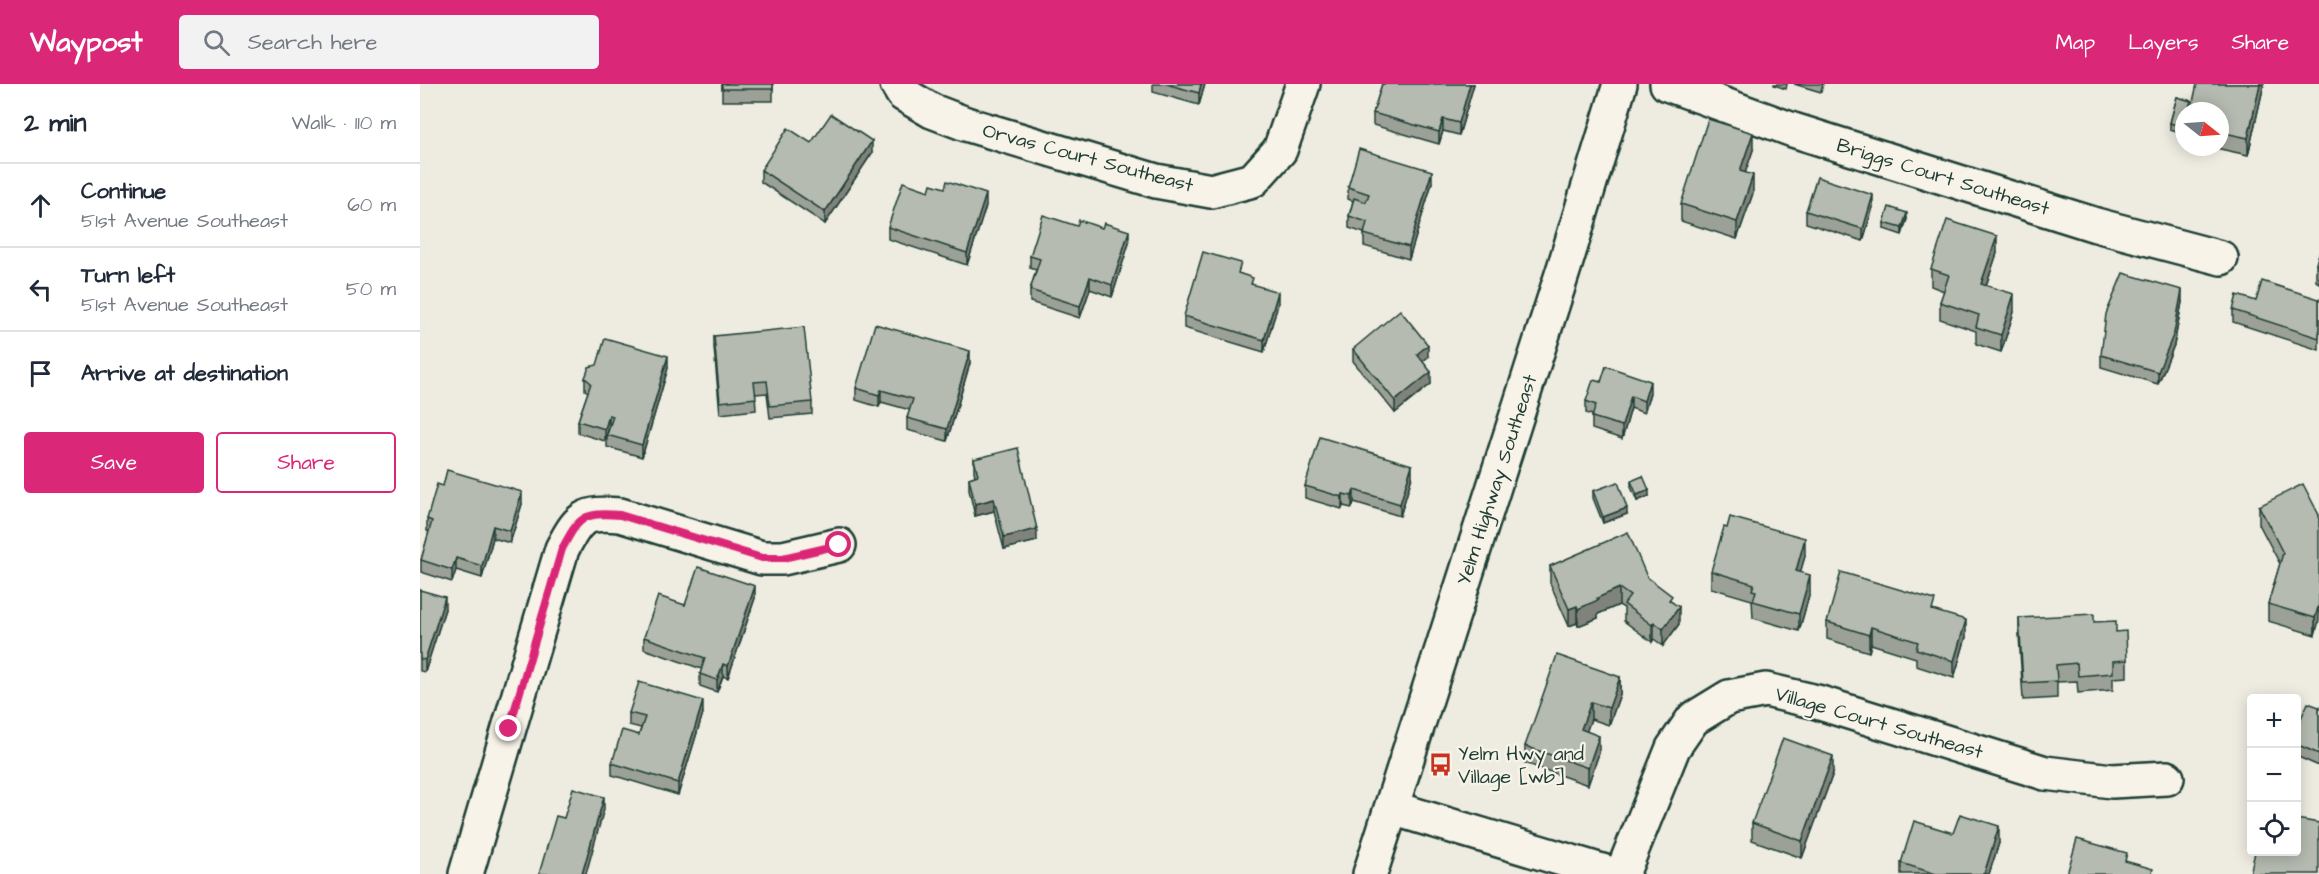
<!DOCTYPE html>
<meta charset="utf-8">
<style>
:root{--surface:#fff;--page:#f2f2f3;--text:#1f2937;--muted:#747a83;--line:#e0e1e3;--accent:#db2777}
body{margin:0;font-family:"Architects Daughter",sans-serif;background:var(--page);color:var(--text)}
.controls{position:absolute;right:18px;bottom:18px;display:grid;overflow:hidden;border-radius:6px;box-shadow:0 3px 15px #0003}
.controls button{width:54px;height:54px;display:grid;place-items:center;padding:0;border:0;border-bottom:2px solid var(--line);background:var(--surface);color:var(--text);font:30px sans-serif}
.compass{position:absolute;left:1755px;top:18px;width:54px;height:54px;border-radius:50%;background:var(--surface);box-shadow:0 3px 15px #0003;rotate:107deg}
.stop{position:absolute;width:18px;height:18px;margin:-14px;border:4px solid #db2777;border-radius:50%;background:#fff}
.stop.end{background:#db2777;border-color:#fff;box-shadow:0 2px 6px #0008}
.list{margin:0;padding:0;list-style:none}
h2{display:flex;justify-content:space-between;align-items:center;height:78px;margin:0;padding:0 24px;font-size:26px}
h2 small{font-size:20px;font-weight:400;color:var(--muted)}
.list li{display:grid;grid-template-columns:39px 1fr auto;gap:18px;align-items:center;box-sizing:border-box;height:84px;padding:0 24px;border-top:2px solid var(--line)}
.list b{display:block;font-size:22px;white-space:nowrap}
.list p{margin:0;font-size:20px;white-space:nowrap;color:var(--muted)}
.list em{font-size:20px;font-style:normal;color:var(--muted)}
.actions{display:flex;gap:12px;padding:18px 24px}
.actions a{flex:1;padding:14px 0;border:2px solid var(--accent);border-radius:6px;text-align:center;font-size:21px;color:var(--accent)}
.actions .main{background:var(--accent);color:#fff}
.icon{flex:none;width:33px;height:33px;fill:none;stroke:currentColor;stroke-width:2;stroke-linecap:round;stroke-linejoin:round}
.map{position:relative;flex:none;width:1899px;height:790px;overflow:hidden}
header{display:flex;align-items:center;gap:36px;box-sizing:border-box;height:84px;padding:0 30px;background:var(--accent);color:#fff}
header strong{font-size:28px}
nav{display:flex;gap:33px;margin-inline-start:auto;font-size:21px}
.search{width:420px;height:54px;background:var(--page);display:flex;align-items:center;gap:15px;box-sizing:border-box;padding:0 21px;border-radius:6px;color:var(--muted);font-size:22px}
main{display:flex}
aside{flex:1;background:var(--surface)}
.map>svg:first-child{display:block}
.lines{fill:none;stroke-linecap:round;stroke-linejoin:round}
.minor-casing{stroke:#1f3d34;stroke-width:38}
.secondary-casing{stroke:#1f3d34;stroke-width:38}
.minor{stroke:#f7f3e8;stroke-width:33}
.secondary{stroke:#f7f3e8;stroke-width:33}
.wall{fill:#9ca197;stroke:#1f3d34;stroke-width:1.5}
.shaded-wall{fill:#7f837b;stroke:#1f3d34;stroke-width:1.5}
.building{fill:#b5bbb0;stroke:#1f3d34;stroke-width:1.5}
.route{stroke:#db2777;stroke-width:8}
.labels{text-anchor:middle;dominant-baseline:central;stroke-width:4.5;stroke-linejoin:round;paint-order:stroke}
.street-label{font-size:20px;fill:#1f3d34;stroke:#f7f3e8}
.poi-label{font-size:20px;fill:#1f3d34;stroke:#f7f3e8;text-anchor:start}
</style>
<header>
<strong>Waypost</strong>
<div class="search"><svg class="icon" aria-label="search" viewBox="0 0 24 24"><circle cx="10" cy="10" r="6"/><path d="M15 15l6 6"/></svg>Search here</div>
<nav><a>Map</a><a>Layers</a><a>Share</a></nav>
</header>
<main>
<aside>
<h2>2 min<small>Walk · 110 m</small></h2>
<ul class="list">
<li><svg class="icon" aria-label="ahead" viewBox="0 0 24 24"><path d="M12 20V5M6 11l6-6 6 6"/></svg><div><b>Continue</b><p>51st Avenue Southeast</p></div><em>60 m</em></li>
<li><svg class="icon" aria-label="left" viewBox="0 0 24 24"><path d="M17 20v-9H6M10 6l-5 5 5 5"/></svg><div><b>Turn left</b><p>51st Avenue Southeast</p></div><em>50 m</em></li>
<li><svg class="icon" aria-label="arrive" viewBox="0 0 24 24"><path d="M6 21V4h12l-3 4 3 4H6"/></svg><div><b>Arrive at destination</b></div></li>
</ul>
<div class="actions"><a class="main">Save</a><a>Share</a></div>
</aside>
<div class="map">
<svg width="1899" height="790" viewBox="0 0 1899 790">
<rect width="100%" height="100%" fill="#eeece1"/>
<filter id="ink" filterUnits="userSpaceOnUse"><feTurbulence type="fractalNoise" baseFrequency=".0167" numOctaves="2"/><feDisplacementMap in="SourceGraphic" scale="12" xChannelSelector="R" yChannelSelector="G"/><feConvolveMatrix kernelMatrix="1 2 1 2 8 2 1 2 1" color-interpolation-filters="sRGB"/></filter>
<g filter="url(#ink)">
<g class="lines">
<defs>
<g id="minor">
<path d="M477 0 483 10 512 27 546 40 736 97 791 107 833 96 860 66 883 0"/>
<path d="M1247 0 1373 46 1676 141 1801 174"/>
<path d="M972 724 1192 790"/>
<path d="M46 790 142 465C159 433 163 428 200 431L342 474H363L419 461"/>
<path d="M1202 790 1253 664 1273 635 1309 613 1346 606 1397 618 1625 689 1692 697 1747 694"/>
</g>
<path id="secondary" d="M950 790 1145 181 1200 0"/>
</defs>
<use href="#minor" class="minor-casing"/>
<use href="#secondary" class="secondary-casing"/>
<use href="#minor" class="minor"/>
<use href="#secondary" class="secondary"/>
</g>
<g class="wall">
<rect x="302" y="0" width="51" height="17"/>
<path d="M733 0H785L779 21 733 8Z"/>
<path d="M962 0H1054L1039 51 1023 47 1019 60 953 41V29Z"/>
<path d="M1354 0H1367L1366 5 1354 1Z"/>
<path d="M1374 0H1403L1401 8Z"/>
<path d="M1777 0H1844L1828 71 1791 63H1800V27Z"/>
<path d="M1757 13 1771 17 1770 27H1764L1763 49 1750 45V39Z"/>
<path d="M391 59 452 69 405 140 341 98V86Z"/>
<path d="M1333 66 1325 89 1333 109 1317 155 1261 137V120Z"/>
<path d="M1012 99 989 175 944 162V149L929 144V132L933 117 928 115V103Z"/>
<path d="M509 107 566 122 547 181 468 155V143Z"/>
<path d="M1453 123 1443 157 1386 139V127Z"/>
<path d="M1487 135 1482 151 1464 145V139Z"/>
<path d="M657 142 709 159 692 213 670 205 660 234 610 218V206L616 186 610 184V172Z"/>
<path d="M1577 169 1566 202 1594 228 1581 268 1556 260V247L1520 235V218L1524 207 1511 202V185Z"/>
<path d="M1899 170V199L1896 197V180Z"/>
<path d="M821 190 833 201 858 220 844 268 764 244V232Z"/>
<path d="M1899 215V266L1813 238V226L1836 217Z"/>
<path d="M1762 218 1754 261 1738 300 1681 283V271Z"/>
<path d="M294 252 392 318V330L350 334 347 309 335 310 336 326 300 330 294 264Z"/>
<path d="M933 265 1008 273 1003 277 1011 300 975 329 933 277Z"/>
<path d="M550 279 527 357 487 346V334L490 326 461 318 459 323 436 316V304Z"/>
<path d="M248 284 222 373 187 363V351L189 343 185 357 158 349V337L168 308 165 306V294Z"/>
<path d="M1181 298 1230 309 1224 329 1211 324 1202 355 1172 345V331L1166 329V317Z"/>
<path d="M554 375 617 457 584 465 574 427 555 432 549 406V394L555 392 554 387Z"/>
<path d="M992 393 980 432 934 418 932 424 923 422 922 425 885 414V402Z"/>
<path d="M1211 397 1229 412 1217 417 1211 403Z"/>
<path d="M1173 407 1207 430 1183 439 1173 414Z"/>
<path d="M102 420 90 459 73 454 62 494 36 486 32 498 1 488V476L9 448 7 447V435Z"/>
<path d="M1839 422 1899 431 1895 551 1848 537V520L1860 480 1839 440Z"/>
<path d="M1385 472 1380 488 1390 508 1379 547 1333 534 1332 516 1291 504V487Z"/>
<path d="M1130 482 1227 493 1252 518 1259 540 1243 562 1234 555 1232 558 1204 537V524L1199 521 1178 530V534L1158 542 1157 539 1149 542 1130 499Z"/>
<path d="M0 506 25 525 5 588 0 587Z"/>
<path d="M335 514 308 594 303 592 297 608 280 602V590L282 585 224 565V553L265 521Z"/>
<path d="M1515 527 1546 553 1534 594 1496 582V574L1451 560 1449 568 1407 555V538Z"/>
<path d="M1599 534 1674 538 1696 548 1707 576V593L1693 594V606L1658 609 1657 597 1637 598V614L1603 616 1599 551Z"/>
<path d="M1200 593V610L1189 641 1171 635 1166 647 1179 669 1168 701 1105 679V662Z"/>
<path d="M1899 623V682L1876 672V645Z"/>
<path d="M209 629H283L258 711 192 691V679L219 651 221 644 209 641Z"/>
<path d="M1413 689 1382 774 1332 756V739Z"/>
<path d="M1533 749 1579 759 1569 790H1481V779Z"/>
</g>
<g class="shaded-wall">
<path d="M781 0H785L779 21V9Z"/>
<path d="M1050 0H1054L1039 51V39Z"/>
<path d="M1840 0H1844L1828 71V54Z"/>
<path d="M1023 35V47L1019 60V48Z"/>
<path d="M1333 49V66L1320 104V87Z"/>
<path d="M452 57V69L405 140V128Z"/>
<path d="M1012 87V99L989 175V163Z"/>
<path d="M1333 91V109L1317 155V138Z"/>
<path d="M566 110V122L547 181V169Z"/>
<path d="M1453 111V123L1443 157V145Z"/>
<path d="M1487 129V135L1482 151V144Z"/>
<path d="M709 147V159L692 213V201Z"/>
<path d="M1577 152V169L1561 217V200Z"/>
<path d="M670 193V205L660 234V222Z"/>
<path d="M1762 206V218L1754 261 1738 300V288Z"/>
<path d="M858 208V220L844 268V256Z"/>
<path d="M1594 210V228L1581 268V251Z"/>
<path d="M1008 261V273L997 282V270Z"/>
<path d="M550 267V279L527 357V345Z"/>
<path d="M248 272V284L222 373V361Z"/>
<path d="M1011 288V300L975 329V317Z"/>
<path d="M1230 297V309L1224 329V317Z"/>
<path d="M461 306V318L459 323V311Z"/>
<path d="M1211 312V324L1202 355V342Z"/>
<path d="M189 331V343L185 357V345Z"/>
<path d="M992 381V393L980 432V420Z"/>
<path d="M934 406V418L932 424V412Z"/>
<path d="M1229 406V412L1217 417V411Z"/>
<path d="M102 408V420L90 459V447Z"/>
<path d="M923 410V422L922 425V413Z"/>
<path d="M574 415V427L555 432V420Z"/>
<path d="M1207 424V430L1183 439V433Z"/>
<path d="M73 442V454L62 494V482Z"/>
<path d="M617 445V457L584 465V453Z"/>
<path d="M1385 454V472L1376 504V487Z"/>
<path d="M36 474V486L32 498V486Z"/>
<path d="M1390 491V508L1379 547V530Z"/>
<path d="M335 502V514L308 594V582Z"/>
<path d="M1199 504V521L1178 530V534L1158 542V525L1177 514Z"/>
<path d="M25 513V525L5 588V576Z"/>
<path d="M1899 520V537L1895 551V534Z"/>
<path d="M1157 522V539L1149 542V525Z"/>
<path d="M1259 523V540L1243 562V545Z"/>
<path d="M1546 536V553L1534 594V577Z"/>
<path d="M1234 538V555L1232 558V541Z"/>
<path d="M1451 543V560L1449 568V551Z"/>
<path d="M303 580V592L297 608V596Z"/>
<path d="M1200 593V610L1189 641V624Z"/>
<path d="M283 617V629L258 711V699Z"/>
<path d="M1171 618V635L1161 663V645Z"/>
<path d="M1179 652V669L1168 701V684Z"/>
<path d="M1413 672V689L1382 774V757Z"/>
<path d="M184 713V725L166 790H162Z"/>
<path d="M1579 742V759L1569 790H1564Z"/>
</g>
<g class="building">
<rect x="302" y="0" width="51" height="5"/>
<path d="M746 0H781L779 9Z"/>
<path d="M962 0H1050L1039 39 1023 35 1019 48 953 29Z"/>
<path d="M1777 0H1840L1828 54 1800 48V27H1771Z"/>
<path d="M1757 13 1771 17 1768 27H1764L1763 43 1750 39Z"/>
<path d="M411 30 452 57 405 128 341 86 368 44 391 59Z"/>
<path d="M1288 35 1333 49 1320 87 1333 91 1317 138 1261 120Z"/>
<path d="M939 65 1012 87 989 163 944 150 947 138 929 132 934 114 946 118 949 110 928 103Z"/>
<path d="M1397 93 1453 111 1443 145 1386 127Z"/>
<path d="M527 97 566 110 547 169 468 143 483 98 509 107 511 100 525 104Z"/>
<path d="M1469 123 1487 129 1482 144 1464 139Z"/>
<path d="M623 131 657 142 659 136 682 144 684 139 709 147 692 201 670 193 660 222 610 206 620 175 610 172Z"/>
<path d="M1527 136 1577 152 1561 200 1594 210 1581 251 1556 243 1559 231 1520 218 1529 191 1511 185Z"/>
<path d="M783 168 821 179 818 189 833 194 831 200 858 208 844 256 764 232Z"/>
<path d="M1899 170V182L1896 180Z"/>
<path d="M1703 189 1762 206 1754 249 1738 288 1681 271 1686 230Z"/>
<path d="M1842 197 1899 215V254L1813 226 1817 211 1836 217Z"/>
<path d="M980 226 1008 261 997 270 1011 288 975 317 933 265Z"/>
<path d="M455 240 550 267 527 345 487 334 493 315 461 306 459 311 436 304Z"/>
<path d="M384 243 392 318 350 322 347 297 334 298 336 314 300 318 294 252Z"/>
<path d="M185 254 248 272 222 361 187 351 193 332 189 331 185 345 158 337 171 299 165 294 169 283 177 281Z"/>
<path d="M1186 282 1230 297 1224 317 1211 312 1202 342 1172 333 1176 321 1166 317 1173 296 1181 298Z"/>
<path d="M900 353 992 381 980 420 934 406 932 412 923 410 922 413 885 402Z"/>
<path d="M598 364 617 445 584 453 574 415 555 420 549 394 558 391 554 375Z"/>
<path d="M27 386 102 408 90 447 73 442 62 482 36 474 32 486 1 476 12 437 7 435 17 400 23 402Z"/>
<path d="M1223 392 1229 406 1217 411 1211 397Z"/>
<path d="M1198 398 1207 424 1183 433 1173 407Z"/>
<path d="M1883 400 1899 431V520L1895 534 1848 520 1863 469 1839 422Z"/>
<path d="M1310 433 1385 454 1376 487 1390 491 1379 530 1333 517 1336 507 1332 506 1334 500 1291 487 1304 443 1307 444Z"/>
<path d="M1208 448 1227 493 1252 512 1249 516 1259 523 1243 545 1234 538 1232 541 1204 520 1210 512 1199 504 1177 514 1178 516 1158 525 1157 522 1149 525 1130 482Z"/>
<path d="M278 483 335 502 308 582 303 580 297 596 280 590 285 574 224 553 238 512 265 521Z"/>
<path d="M1421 488 1515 516 1512 526 1546 536 1534 577 1496 565 1498 558 1451 543 1449 551 1407 538Z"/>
<path d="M0 506 25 513 5 576 0 575Z"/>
<path d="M1674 530V538L1696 537V548L1706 547 1707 576 1693 577V589L1658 592 1657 579 1636 581 1637 597 1603 599 1599 534Z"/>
<path d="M1137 571 1200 593 1189 624 1171 618 1161 645 1179 652 1168 684 1105 662Z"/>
<path d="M219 598 283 617 258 699 192 679 202 646 219 651 225 633 209 629Z"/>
<path d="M1888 619 1899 623V670L1876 660V645Z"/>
<path d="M1363 654 1413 672 1382 757 1332 739Z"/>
<path d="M153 704 184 713 162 790H119L136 732 144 734Z"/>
<path d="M1540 730 1579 742 1564 790H1516L1481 779 1494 737 1533 749Z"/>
<path d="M1876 735 1899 739V790H1830L1835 768H1876Z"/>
<path d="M1657 755 1707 769 1705 777 1733 785 1731 790H1647Z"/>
</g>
</g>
<g class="lines" filter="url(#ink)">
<path class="route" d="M89 645 142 465C159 433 163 428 200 431L342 474H363L419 461"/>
</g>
<defs>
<symbol id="bus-bare" viewBox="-9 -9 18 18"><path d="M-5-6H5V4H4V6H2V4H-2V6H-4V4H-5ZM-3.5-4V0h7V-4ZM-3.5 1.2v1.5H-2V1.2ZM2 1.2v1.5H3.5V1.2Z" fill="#c8321e" stroke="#f7f3e8" stroke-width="2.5" paint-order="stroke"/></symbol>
</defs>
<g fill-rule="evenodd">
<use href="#bus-bare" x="1004" y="664" width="33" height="33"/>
</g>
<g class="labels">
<g class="street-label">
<text transform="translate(668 74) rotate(15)">Orvas Court Southeast</text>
<text transform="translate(1523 93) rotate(17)">Briggs Court Southeast</text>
<text transform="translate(1077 396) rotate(-72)">Yelm Highway Southeast</text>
<text transform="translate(1459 639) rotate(16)">Village Court Southeast</text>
</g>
<g class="poi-label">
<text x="1038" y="670">Yelm Hwy and<tspan x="1038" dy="23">Village [wb]</tspan></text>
</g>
</g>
</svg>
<div class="controls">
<button>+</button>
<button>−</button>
<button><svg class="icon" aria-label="locate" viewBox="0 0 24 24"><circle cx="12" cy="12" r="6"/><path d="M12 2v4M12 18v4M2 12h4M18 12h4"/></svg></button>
</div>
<svg class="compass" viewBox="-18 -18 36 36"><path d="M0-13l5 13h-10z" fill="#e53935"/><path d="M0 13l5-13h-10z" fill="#747a83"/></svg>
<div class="stop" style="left:419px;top:461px"></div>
<div class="stop end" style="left:89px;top:645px"></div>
</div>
</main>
